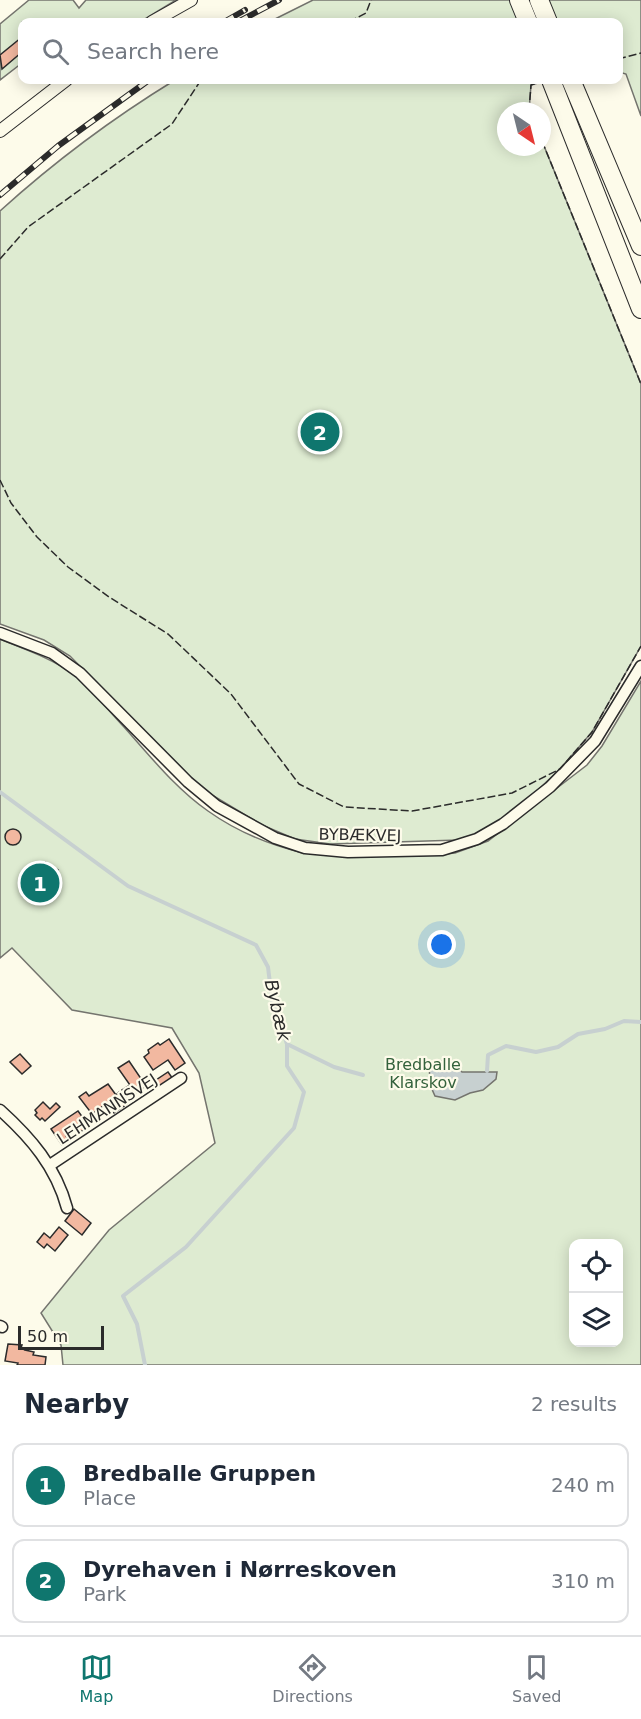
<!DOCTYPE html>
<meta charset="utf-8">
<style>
:root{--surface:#fff;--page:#f6f6f7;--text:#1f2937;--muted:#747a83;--line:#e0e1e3;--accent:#0f766e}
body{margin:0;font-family:"DejaVu Sans",sans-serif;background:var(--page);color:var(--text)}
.controls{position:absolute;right:18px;bottom:18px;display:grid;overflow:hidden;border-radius:12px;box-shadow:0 3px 15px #0003}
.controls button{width:54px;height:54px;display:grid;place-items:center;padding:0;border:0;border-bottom:2px solid var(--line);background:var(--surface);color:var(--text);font:30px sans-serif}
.compass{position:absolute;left:497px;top:102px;width:54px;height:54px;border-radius:50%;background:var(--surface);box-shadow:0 3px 15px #0003;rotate:145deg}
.scale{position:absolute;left:18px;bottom:15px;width:86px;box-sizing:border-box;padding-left:6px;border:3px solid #2b2b2b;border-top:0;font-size:16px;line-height:21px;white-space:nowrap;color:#2b2b2b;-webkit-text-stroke:4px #fdfbea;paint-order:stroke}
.you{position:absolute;left:442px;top:945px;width:21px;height:21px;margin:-15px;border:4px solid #fff;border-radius:50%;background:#1a73e8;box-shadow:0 0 0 9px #1a73e833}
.badge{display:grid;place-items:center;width:39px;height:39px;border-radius:50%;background:var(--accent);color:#fff;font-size:20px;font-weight:700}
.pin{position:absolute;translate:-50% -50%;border:3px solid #fff;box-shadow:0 2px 6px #0006}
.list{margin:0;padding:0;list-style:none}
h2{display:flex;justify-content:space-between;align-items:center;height:78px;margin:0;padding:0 24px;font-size:26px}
h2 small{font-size:20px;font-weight:400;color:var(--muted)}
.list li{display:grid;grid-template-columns:39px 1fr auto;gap:18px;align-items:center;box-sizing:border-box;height:84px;margin:0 12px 12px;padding:0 12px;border:2px solid var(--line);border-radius:12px}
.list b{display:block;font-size:22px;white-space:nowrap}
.list p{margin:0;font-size:20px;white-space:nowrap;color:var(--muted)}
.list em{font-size:20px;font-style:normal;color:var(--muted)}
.icon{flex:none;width:33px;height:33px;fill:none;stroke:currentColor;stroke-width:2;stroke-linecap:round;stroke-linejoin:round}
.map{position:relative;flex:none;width:641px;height:1365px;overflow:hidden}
.search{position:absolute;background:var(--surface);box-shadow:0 3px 15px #0003;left:18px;right:18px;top:18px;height:66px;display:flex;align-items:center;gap:15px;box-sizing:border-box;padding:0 21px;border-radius:12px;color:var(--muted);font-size:22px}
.sheet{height:270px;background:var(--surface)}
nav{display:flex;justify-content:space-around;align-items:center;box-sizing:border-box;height:84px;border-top:2px solid var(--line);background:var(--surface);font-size:16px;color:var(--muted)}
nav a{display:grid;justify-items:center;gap:3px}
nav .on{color:var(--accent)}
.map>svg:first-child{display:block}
.green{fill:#deebd1;stroke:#74746e;stroke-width:1.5;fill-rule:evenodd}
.water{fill:#c7d0d0;stroke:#74746e;stroke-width:1.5}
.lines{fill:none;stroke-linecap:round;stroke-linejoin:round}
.stream{stroke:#c7d0d0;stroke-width:4}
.building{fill:#f2b8a0;stroke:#2b2b2b;stroke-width:1.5}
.minor-casing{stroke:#2b2b2b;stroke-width:13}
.tertiary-casing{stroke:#2b2b2b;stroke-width:14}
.motorway-casing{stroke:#2b2b2b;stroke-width:20}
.minor{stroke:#fdfbea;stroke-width:10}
.tertiary{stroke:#fdfbea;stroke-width:12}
.motorway{stroke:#fdfbea;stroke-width:18}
.rail-casing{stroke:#2b2b2b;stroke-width:6}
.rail{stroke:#fdfbea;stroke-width:4;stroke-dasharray:11;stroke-linecap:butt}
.fence{stroke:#2b2b2b;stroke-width:1.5;stroke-dasharray:8 3;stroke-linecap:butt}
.labels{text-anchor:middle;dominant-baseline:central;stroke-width:4.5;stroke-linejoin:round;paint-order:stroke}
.street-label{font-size:16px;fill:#2b2b2b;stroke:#fdfbea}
.park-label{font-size:16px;fill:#34623c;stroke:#fdfbea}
.water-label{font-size:18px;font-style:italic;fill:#2b2b2b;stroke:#fdfbea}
</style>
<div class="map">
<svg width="641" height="1365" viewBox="0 0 641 1365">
<rect width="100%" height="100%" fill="#fdfbea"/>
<g class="green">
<path d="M29 0H73L79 8 86 0H176L140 22H22V63L0 80V24Z"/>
<path d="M313 0H641V116L626 74 619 72 618 22H269Z"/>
<path d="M175 80H548L531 85 529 111H506V147H542V141L641 384V646L592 732 560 769 523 804 482 832 459 840 330 844 295 839 262 825 207 792 185 773 70 656 44 640 0 624V211C54 162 113 118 175 80Z"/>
<path d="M0 639C23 649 49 657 70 672 91 687 107 709 124 727 150 756 176 789 208 811 236 831 270 845 303 853L445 854 455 853 488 841 587 765 602 746 641 681V1365H63L61 1345 41 1313 109 1230 215 1143 199 1073 172 1028 72 1010 12 948 0 958ZM574 1244H618V1342H574Z"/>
</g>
<path class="water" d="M441 1061 453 1063 462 1072H497L496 1079 483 1090 470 1093 455 1100 435 1096 431 1087 429 1068 434 1062Z"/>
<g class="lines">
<g class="stream">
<path d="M0 792 128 886 256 945 268 967 272 1000 287 1044V1066L304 1092 294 1128 186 1247 123 1296 137 1324 145 1365"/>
<path d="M287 1044 334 1067 363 1075"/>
<path d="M487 1071 488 1055 506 1046 536 1052 558 1047 578 1034 605 1029 624 1021 641 1022"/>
</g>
</g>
<g class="building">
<path d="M22 37V52L2 69 0 55Z"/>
<circle cx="13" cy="837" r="8"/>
<path d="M45 862 58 870 36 904 23 896Z"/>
<path d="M169 1039 185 1063 175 1070 168 1060 153 1070 144 1057 149 1053 148 1050 158 1043 160 1045Z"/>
<path d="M20 1054 31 1066 22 1074 10 1062Z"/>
<path d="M129 1061 146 1086 128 1098 122 1090 130 1085 118 1068Z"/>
<path d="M168 1072 173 1079 160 1087 156 1080Z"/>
<path d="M108 1084 116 1095 119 1092 127 1104 114 1113 107 1103 92 1114 79 1097 86 1092 89 1096Z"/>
<path d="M43 1102 50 1109 56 1103 60 1107 45 1121 42 1118 40 1120 35 1115 37 1113 35 1110Z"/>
<path d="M78 1111 89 1126 80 1132 77 1128 66 1136 69 1140 62 1145 51 1129Z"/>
<path d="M74 1209 91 1223 82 1235 65 1221Z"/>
<path d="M59 1227 68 1235 55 1251 47 1244 44 1248 37 1242 44 1233 50 1238Z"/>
<path d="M8 1344 22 1345 21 1348 26 1349 25 1350 34 1352 33 1355 46 1357 45 1365H17L18 1363 5 1361Z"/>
</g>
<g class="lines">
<defs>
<g id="minor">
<path d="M0 633 52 653 80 673 188 782 217 806 275 838 305 848 348 852 442 850 477 839 503 824 550 787 595 741 641 666"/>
<path d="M0 1110C31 1138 56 1167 67 1208"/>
<path d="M50 1165 181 1078"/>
<path d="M0 1326 2 1327"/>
</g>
<g id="tertiary">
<path d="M152 22 191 0"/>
<path d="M0 131 66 80"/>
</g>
<g id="motorway">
<path d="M519 0 528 22"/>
<path d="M539 0 548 22"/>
<path d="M551 80 641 309"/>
<path d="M571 80 641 246"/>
</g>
</defs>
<use href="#minor" class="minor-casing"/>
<use href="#tertiary" class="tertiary-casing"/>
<use href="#motorway" class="motorway-casing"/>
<use href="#minor" class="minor"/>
<use href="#tertiary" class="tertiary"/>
<use href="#motorway" class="motorway"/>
<defs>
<g id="rail">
<path d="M224 22 245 10"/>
<path d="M238 22 279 0"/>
<path d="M0 195 58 146 149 80"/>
</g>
</defs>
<use href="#rail" class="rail-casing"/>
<use href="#rail" class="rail"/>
<g class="fence">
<path d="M349 22 366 13 371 0"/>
<path d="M618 59 641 53"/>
<path d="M529 111 531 85 548 80"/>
<path d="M542 141 641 384"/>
<path d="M0 259 28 227 172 124 201 80H213"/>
<path d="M0 480 11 503 37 537 68 567 109 597 168 634 231 694 299 784 344 807 412 811 512 793 560 769 592 732 641 646"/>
</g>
</g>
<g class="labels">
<g class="street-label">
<text transform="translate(360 835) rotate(1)">BYBÆKVEJ</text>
<text transform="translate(107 1109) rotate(-33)">LEHMANNSVEJ</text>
</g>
<g class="park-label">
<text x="423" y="1064">Bredballe<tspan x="423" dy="18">Klarskov</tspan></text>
</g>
<g class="water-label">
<text transform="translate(278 1010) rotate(77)">Bybæk</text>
</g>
</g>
</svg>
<div class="controls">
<button><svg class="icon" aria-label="locate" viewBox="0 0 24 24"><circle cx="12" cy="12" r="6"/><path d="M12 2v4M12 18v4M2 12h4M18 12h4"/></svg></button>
<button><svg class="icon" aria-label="layers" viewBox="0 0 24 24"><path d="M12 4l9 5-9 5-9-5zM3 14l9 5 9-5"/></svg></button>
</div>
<svg class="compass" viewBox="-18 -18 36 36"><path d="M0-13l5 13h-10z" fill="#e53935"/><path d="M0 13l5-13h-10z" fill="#747a83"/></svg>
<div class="scale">50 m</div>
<div class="you"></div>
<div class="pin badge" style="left:40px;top:883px">1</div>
<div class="pin badge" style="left:320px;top:432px">2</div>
<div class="search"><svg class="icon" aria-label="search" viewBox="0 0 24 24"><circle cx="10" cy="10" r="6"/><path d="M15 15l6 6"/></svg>Search here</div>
</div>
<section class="sheet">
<h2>Nearby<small>2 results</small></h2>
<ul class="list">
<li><span class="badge">1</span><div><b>Bredballe Gruppen</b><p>Place</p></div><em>240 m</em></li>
<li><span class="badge">2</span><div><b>Dyrehaven i Nørreskoven</b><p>Park</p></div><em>310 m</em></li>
</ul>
</section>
<nav>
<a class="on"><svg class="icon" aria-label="map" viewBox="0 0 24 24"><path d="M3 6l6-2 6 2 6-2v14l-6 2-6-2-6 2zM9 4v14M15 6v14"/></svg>Map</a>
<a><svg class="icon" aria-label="directions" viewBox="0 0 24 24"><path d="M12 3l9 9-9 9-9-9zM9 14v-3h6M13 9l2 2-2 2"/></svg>Directions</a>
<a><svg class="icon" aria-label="saved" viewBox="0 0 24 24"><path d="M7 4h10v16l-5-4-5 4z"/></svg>Saved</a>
</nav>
